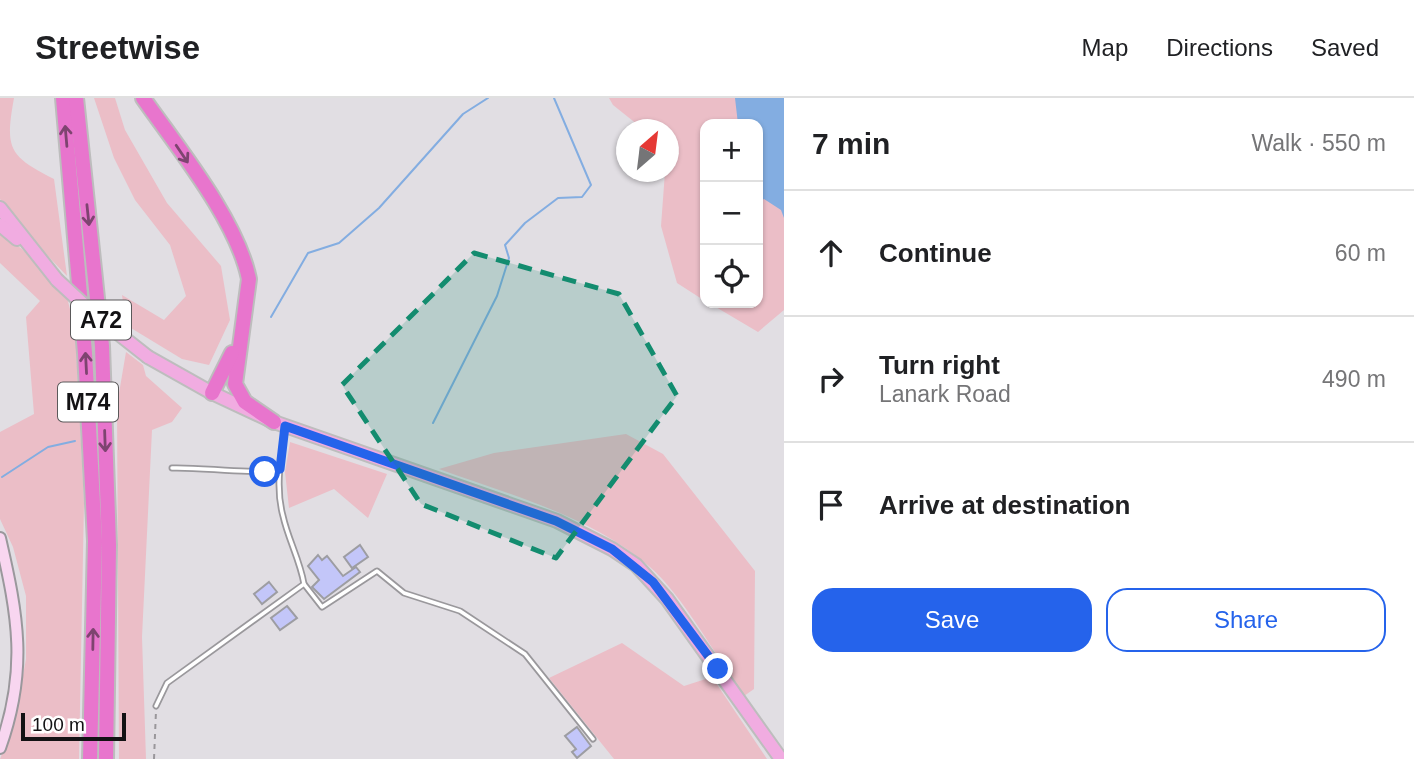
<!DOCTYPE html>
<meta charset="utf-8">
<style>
:root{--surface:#fff;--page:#f6f6f6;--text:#202124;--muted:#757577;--line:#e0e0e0;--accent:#2563eb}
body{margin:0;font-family:Helvetica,sans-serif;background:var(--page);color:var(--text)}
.controls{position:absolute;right:21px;top:21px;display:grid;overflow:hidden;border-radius:14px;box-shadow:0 2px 5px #0004}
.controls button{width:63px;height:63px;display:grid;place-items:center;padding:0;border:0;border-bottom:2px solid var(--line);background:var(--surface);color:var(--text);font:35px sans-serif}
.compass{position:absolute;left:616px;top:21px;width:63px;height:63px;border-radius:50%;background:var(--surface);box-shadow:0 2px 5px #0004;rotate:28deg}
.scale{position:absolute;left:21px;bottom:18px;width:105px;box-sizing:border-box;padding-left:7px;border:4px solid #131214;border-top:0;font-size:19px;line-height:24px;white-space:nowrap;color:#131214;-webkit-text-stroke:5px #fff;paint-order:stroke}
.stop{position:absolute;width:21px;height:21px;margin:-16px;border:5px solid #2563eb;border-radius:50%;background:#fff}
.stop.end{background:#2563eb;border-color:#fff;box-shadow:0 2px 7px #0008}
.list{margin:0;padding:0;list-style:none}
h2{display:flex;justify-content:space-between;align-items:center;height:91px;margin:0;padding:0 28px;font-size:30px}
h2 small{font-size:23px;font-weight:400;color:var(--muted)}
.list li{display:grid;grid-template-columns:46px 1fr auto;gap:21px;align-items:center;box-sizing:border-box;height:126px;padding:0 28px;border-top:2px solid var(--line)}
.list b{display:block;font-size:26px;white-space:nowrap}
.list p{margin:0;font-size:23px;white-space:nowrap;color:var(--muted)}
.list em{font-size:23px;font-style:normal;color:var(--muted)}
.actions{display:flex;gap:14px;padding:21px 28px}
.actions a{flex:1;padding:16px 0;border:2px solid var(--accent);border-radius:21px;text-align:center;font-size:24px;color:var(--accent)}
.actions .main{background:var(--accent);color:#fff}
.icon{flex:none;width:38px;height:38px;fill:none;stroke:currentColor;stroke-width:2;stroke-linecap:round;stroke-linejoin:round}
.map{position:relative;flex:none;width:784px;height:661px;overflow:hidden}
header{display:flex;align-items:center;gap:42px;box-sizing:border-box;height:98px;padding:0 35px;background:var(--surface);border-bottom:2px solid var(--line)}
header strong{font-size:33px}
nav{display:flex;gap:38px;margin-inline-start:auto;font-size:24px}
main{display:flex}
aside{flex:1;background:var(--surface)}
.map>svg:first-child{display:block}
.green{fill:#ebbec7}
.water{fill:#83ade1}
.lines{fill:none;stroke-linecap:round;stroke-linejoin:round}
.stream{stroke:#83ade1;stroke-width:2}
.building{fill:#c3c6f9;stroke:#9d9da2;stroke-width:2}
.lane-casing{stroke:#9a989c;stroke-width:7}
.secondary-casing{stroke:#9a989c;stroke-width:14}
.primary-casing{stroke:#bdbdbd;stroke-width:16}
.highway-casing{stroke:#bdbdbd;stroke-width:18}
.path{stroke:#9a979b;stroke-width:2;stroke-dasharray:5 5;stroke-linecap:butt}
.lane{stroke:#fff;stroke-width:3.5}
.secondary{stroke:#f8d6f0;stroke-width:10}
.primary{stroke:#f1ace1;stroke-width:12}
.highway{stroke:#e875cd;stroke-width:14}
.primary-bridge-casing{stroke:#bdbdbd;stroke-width:16;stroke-linecap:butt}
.primary-bridge{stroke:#f1ace1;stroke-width:12}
.oneway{stroke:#7e4470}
.route{stroke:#2563eb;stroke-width:9}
.marked{fill:#138c6f;fill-opacity:0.2;stroke:#138c6f;stroke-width:5;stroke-dasharray:14 9;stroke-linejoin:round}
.labels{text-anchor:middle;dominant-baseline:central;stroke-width:5;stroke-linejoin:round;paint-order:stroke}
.shield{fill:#fff;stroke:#5a595a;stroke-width:2}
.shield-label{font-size:23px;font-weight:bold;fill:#131214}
</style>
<header>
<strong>Streetwise</strong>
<nav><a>Map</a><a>Directions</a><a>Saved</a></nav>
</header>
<main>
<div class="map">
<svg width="784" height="661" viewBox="0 0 784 661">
<rect width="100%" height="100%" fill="#e1dee3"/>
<g class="green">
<path d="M0 0H14C5 50 8 58 54 81L67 178 23 132 0 101Z"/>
<path d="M94 0H115L125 32 167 105 221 168 230 222 209 267 182 261 126 227 122 197 164 222 186 198 170 147 135 102 114 60Z"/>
<path d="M609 0H784V212L758 234 709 205H758V26H705V203L677 185 661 128 665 74H668V32L643 31 613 7Z"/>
<path d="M0 136 22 151 66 196 75 230 84 405 79 661H0L14 625 26 561V498L13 449 0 421V334L34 316 26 219 40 203 0 165Z"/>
<path d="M126 254 143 267 146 278 182 310 172 324 152 332 142 539 146 661H119L117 307Z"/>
<path d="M626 336 663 356 755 473 754 591 744 598C717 560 684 499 650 469 592 418 510 397 439 371L494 355Z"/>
<path d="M290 344 387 376 368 420 334 391 289 410 285 374Z"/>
<path d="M622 545 684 588 712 579 767 661H614L549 580Z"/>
</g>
<path class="water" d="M735 0H784V120L781 112 764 101 758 105V26H738Z"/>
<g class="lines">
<g class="stream">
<path d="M271 219 308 155 339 145 379 110 463 16 488 0"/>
<path d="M433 325 497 198 509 160 505 147 525 125 558 100 582 99 591 87 554 0"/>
<path d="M2 379 48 349 75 343"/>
</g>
</g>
<g class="building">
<path d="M360 447 368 459 352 470 344 459Z"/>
<path d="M318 457 322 462 327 458 343 478 356 469 360 474 324 501 312 489 319 482 308 468Z"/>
<path d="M269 484 277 494 262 506 254 496Z"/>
<path d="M287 508 297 520 280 532 271 520Z"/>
<path d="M577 629 591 648 577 660 572 654 576 651 565 638Z"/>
</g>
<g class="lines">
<defs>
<g id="lane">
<path d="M172 370C207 369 246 377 280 371"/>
<path d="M304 486 322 509 377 473 404 495 460 513 525 556 593 641"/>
<path d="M156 608 167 585 304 486C300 462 288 441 283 418 275 389 281 359 285 330"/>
</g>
<path id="secondary" d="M0 440C18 518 28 572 0 650"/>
<g id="primary">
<path d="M0 110 57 182"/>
<path d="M0 127 17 141"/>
<path d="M148 259 212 295 274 324 557 423 612 451 636 467 667 501 781 661"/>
</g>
<g id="highway">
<path d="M63 0 85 255 95 443 90 661"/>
<path d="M76 0 102 248 109 447 106 661"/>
<path d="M143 0C178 50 237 122 249 181L235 286 245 304 274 324"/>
<path d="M212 295 232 255"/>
</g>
</defs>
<use href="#lane" class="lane-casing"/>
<use href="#secondary" class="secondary-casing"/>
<use href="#primary" class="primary-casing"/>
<use href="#highway" class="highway-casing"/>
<path class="path" d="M154 661 156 613"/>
<use href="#lane" class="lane"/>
<use href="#secondary" class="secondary"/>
<use href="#primary" class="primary"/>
<use href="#highway" class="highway"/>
<defs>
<path id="primary-bridge" d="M57 182 96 218 148 259"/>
</defs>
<use href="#primary-bridge" class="primary-bridge-casing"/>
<use href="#primary-bridge" class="primary-bridge"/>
</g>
<defs><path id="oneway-shaft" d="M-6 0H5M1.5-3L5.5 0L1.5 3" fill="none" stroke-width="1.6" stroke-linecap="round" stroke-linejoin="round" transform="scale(1.75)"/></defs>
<g class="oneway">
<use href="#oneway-shaft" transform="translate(66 38) rotate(-95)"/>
<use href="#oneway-shaft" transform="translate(182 56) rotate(56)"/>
<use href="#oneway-shaft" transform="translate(88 117) rotate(84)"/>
<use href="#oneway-shaft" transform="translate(86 265) rotate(-93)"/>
<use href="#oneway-shaft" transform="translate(105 343) rotate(88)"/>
<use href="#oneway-shaft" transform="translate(93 541) rotate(-89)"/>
</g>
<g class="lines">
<path class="route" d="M265 374 280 371 285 328 556 423 612 451 653 484 718 571"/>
</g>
<path class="marked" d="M474 155 619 196 677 298 556 460 421 406 342 287Z"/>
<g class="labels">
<g class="shield">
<rect x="71" y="202.5" width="60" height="39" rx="5"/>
<rect x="58" y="284.5" width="60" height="39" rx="5"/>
</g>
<g class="shield-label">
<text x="101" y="222">A72</text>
<text x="88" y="304">M74</text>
</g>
</g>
</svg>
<div class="controls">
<button>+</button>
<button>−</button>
<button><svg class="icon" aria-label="locate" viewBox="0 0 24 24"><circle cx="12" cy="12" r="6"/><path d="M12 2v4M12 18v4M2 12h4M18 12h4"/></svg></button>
</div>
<svg class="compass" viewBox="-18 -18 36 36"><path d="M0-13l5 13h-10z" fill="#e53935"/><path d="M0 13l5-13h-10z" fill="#757577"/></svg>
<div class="scale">100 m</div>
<div class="stop" style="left:265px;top:374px"></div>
<div class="stop end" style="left:718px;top:571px"></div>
</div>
<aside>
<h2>7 min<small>Walk · 550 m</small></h2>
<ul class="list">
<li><svg class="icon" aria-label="ahead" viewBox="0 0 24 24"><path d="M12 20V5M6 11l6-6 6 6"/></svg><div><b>Continue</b></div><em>60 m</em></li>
<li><svg class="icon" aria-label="right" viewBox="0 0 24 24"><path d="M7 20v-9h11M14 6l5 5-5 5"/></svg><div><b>Turn right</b><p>Lanark Road</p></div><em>490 m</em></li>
<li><svg class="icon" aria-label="arrive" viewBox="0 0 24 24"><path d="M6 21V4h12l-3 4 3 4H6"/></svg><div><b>Arrive at destination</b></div></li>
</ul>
<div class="actions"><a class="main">Save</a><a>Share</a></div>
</aside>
</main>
